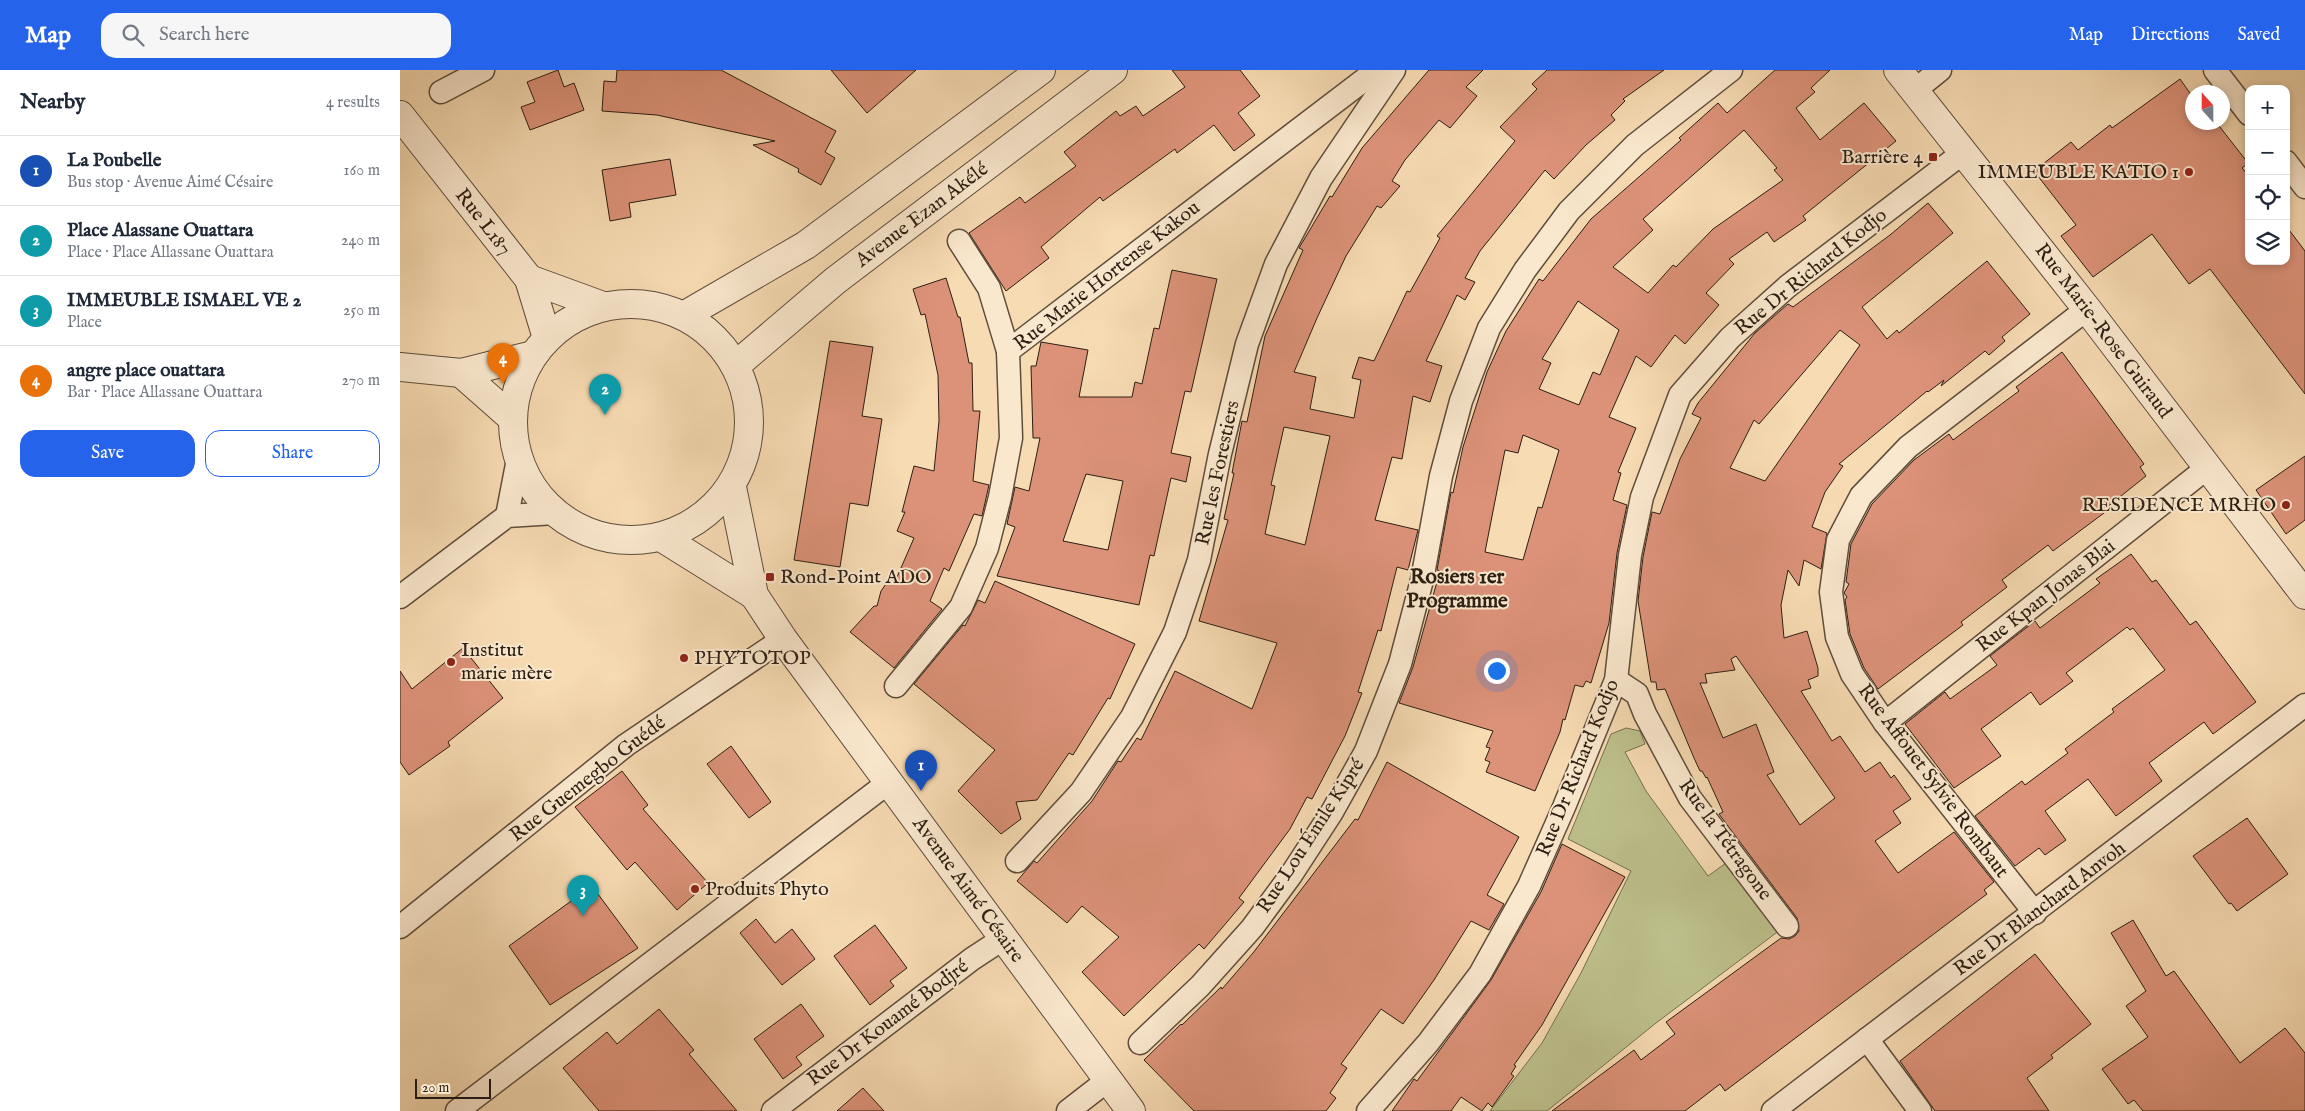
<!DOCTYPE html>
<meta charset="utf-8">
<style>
:root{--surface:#fff;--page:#f6f6f7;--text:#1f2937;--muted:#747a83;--line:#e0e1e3;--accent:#2563eb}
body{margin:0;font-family:"IM FELL English",serif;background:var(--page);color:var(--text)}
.controls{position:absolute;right:15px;top:15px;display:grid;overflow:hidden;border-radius:10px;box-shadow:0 2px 8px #0003}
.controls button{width:45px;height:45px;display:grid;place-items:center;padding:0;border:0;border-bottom:1px solid var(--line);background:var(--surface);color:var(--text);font:25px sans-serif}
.compass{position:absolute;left:1785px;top:15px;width:45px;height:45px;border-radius:50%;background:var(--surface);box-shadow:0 2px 8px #0003;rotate:339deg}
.scale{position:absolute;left:15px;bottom:12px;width:76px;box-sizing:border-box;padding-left:5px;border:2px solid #2c1e13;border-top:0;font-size:14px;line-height:18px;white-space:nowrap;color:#2c1e13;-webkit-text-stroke:4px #fae8ce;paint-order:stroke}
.you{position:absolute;left:1096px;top:600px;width:18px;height:18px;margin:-12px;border:4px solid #fff;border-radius:50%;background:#1a73e8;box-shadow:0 0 0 8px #1a73e833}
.badge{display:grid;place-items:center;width:32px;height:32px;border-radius:50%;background:var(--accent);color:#fff;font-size:16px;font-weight:700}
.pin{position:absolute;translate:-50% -41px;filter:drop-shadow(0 1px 2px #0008)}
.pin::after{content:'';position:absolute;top:26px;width:18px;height:15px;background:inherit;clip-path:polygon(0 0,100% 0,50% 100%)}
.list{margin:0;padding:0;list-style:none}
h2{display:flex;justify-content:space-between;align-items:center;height:65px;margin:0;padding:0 20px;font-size:21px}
h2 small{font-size:16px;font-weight:400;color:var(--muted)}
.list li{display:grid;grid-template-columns:32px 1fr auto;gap:15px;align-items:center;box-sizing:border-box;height:70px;padding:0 20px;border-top:1px solid var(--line)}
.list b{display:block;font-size:19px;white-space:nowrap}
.list p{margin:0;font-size:16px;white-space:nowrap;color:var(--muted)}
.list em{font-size:16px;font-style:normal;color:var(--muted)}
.actions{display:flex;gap:10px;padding:15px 20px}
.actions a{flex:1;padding:11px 0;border:1px solid var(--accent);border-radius:15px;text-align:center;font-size:18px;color:var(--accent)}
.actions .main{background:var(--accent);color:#fff}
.icon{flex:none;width:28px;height:28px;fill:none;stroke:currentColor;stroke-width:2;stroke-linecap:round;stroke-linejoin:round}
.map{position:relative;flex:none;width:1905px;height:1041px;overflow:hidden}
header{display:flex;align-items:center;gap:30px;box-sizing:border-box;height:70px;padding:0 25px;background:var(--accent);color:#fff}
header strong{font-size:24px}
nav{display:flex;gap:28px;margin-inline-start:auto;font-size:18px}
.search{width:350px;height:45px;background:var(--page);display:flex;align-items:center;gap:12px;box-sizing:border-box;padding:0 18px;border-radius:15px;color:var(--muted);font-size:19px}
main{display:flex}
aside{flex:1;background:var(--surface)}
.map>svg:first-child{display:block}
.green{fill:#bdc08c;stroke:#746f50}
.building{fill:#dc9279;stroke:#2c1e13;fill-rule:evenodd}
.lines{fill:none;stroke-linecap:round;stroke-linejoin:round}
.minor-casing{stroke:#5f4d3b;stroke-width:25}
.tertiary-casing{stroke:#5f4d3b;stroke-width:30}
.minor{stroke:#fae8ce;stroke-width:22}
.tertiary{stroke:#fae8ce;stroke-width:28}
.poi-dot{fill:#8f2418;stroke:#fae8ce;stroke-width:2}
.labels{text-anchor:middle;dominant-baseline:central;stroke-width:4;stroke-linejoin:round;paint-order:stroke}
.poi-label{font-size:20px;fill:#2c1e13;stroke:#fae8ce;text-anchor:start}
.street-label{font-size:20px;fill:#2c1e13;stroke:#fae8ce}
.neighbourhood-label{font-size:21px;font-weight:bold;fill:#2c1e13;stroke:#fae8ce}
</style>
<header>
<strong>Map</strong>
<div class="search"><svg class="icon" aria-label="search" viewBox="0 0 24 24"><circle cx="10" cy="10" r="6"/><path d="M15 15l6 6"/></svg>Search here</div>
<nav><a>Map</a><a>Directions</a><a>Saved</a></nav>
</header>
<main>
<aside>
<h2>Nearby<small>4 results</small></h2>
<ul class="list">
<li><span class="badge" style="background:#1a4fb4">1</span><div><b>La Poubelle</b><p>Bus stop · Avenue Aimé Césaire</p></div><em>160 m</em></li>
<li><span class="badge" style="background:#0f9aa8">2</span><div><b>Place Alassane Ouattara</b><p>Place · Place Allassane Ouattara</p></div><em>240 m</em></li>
<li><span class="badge" style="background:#0f9aa8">3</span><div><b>IMMEUBLE ISMAEL VE 2</b><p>Place</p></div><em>250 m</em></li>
<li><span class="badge" style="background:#e8710a">4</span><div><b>angre place ouattara</b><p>Bar · Place Allassane Ouattara</p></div><em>270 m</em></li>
</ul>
<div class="actions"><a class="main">Save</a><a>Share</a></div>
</aside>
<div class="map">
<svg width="1905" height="1041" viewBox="0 0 1905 1041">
<rect width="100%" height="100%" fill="#f7dbb3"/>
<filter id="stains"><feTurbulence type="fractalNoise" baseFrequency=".004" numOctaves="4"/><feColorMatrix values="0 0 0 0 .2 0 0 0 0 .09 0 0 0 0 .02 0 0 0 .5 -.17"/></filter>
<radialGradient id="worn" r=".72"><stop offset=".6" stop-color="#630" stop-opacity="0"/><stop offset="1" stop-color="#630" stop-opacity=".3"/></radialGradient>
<path class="green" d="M1226 658 1240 661 1245 674 1225 682 1246 721 1308 806 1333 788 1384 857 1256 953 1147 1041H1090L1142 973 1181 903 1231 801 1168 769 1211 664Z"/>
<g class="building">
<path d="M158 0 164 17 174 13 184 40 130 60 121 37 135 32 127 12Z"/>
<path d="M217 0H321L436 61 425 82 435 88 421 115 398 102 399 99 353 75 375 71 257 45 202 41 204 11 216 12Z"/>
<path d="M431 0H516L467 43Z"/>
<path d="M772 0H840L860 26 838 43 855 65 834 81 814 55 777 83 775 79 703 131 700 127 641 177 649 188 606 221 569 163 620 127 625 133 676 96 664 82 716 41 720 46 736 36 743 46 785 17Z"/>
<path d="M1029 0H1083L1066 17 1077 26 1050 58 1039 50 1005 90 992 111 1000 116 981 138 977 136 946 186 917 248 894 302 916 307 910 339 954 348 961 310 952 308 959 287 974 291 1007 221 1010 222 1040 168 1037 166 1115 71 1100 57 1137 19 1132 14 1147 0H1264L1223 29 1225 31 1211 45 1215 50 1186 75 1154 109 1145 100 1080 181 1065 208 1075 212 1065 230 1057 225 1026 291 1042 296 1030 332 1013 326 1002 389 992 387 975 450 1018 460 1008 500 997 497 981 561 978 560 958 622 962 623 945 666 912 729 907 727 890 759 839 828 844 832 804 879 799 874 724 946 682 902 719 867 682 836 667 853 617 811 634 791 637 793 692 731 718 691 721 692 737 668 741 670 775 601 852 639 877 573 799 551 828 450 824 449 834 403H832L842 351 847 352 865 266 903 180 899 178 930 126 932 127 962 78ZM884 357 930 366 905 475 865 464 875 416 871 415Z"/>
<path d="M1375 0H1430L1411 18 1415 22 1396 38 1420 70 1464 33 1496 71 1403 146 1406 150 1374 172 1367 162 1329 189 1334 194 1306 223 1319 235 1285 274 1275 265 1251 297 1236 286 1209 347 1236 358 1218 402 1221 403 1213 430 1227 435 1217 483 1209 553 1191 613 1186 611 1183 617 1175 615 1165 650 1163 649 1160 662 1135 721 1086 702 1090 692 1085 690 1090 678 1086 677 1093 661 999 633 1013 597 1040 501 1037 500 1051 422 1053 423 1063 377 1087 302 1106 261 1139 209 1143 211 1191 149 1281 70 1279 68 1318 33 1327 43ZM1344 60 1377 98 1374 100 1383 110 1313 159 1276 197 1273 195 1248 223 1213 197 1253 160 1243 149ZM1178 231 1219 260 1200 305 1193 302 1179 335 1139 319 1151 293 1142 289ZM1123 365 1159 380 1142 438 1138 437 1123 490 1085 482 1105 380 1118 383Z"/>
<path d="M1780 9 1792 26V52H1816L1848 93 1842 98 1849 106V191H1886V156L1905 181V324L1810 199 1789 214 1752 164 1693 207 1661 166 1676 155 1634 101 1671 72 1678 80 1710 55 1712 58Z"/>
<path d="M270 89 276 125 229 133 231 147 210 151 202 100Z"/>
<path d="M1528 133 1553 163 1462 237 1487 269 1497 260 1499 263 1587 191 1630 244 1602 267 1605 271 1589 285 1585 281 1541 316 1544 310 1528 322 1527 321 1439 394 1443 396 1425 422 1412 457 1427 463 1421 499 1404 490 1399 516 1388 500 1381 535 1384 568 1407 561 1418 598V606L1408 610 1411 618 1401 621 1432 671 1440 666 1465 702 1480 692 1491 708 1494 705 1511 729 1493 741 1501 753 1475 771 1498 803 1554 762 1594 812 1584 820 1587 824 1325 1021 1320 1014 1285 1041H1152L1234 980 1241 990 1275 964 1266 952 1381 868 1389 869 1395 866 1399 861 1397 848 1319 744 1323 742 1307 707 1306 708 1302 701H1300L1294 688 1265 619 1257 620 1256 612H1251L1238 531 1243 487 1252 442 1260 444 1280 389 1301 348 1292 344 1298 333 1355 263 1388 234 1393 237 1490 165ZM1440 260 1460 275 1365 411 1330 398 1354 350 1359 354ZM1336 586 1435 728 1400 755 1367 705 1374 702 1356 654 1323 668 1300 613H1307L1305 604 1335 600 1331 589Z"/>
<path d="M772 200 817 209 791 322 785 321 771 383 791 387 786 412 771 408 754 486 750 485 739 535 597 506 615 457 607 454 615 417 629 421 640 368H633L631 296H636L641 272 688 280 679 327H732L735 312 742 314 754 258 759 259ZM686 404 723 411 708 480 663 471Z"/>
<path d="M546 208 558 247H560L569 293H572L573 341H580L573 411 589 415 582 446 574 444 549 501 544 498 530 531 542 539 494 598 450 562 474 536H477L481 521 493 504 497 507 514 468 497 461 505 442H502L514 396 534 401 539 351 538 305 525 244 521 245 513 219Z"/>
<path d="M430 271 473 277 462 346 482 349 468 436 450 433 440 497 394 490Z"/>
<path d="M1662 282 1744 394 1740 397 1746 406 1706 438 1708 440 1653 481 1648 475 1602 510 1607 517 1561 552 1563 555 1478 619 1464 598 1450 564 1445 530 1447 527 1444 523 1449 514 1446 512 1451 474 1472 434 1514 390 1549 364 1553 370 1619 321 1616 317Z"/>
<path d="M1905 386V450L1886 464 1856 420Z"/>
<path d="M1731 484 1752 512 1756 510 1790 555 1796 551 1856 632 1813 664 1804 652 1749 693 1762 711 1716 746 1688 709 1645 741 1666 770 1645 785 1639 778 1615 796 1575 746 1622 711 1625 715 1668 683 1665 679 1714 642 1712 639 1765 600 1733 558 1730 560 1727 557 1666 603 1673 611 1640 635 1631 622 1581 659 1601 686 1554 718 1505 654 1545 622 1550 629 1597 595 1590 586 1635 551 1640 558 1700 513 1696 509Z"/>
<path d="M595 511 735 574 710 629 708 628 673 685 669 683 637 730 616 732 621 749 601 764 558 721 595 680 514 614 563 555 565 556 578 530 585 533Z"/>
<path d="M63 578 103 628 48 672 50 676 9 705 0 692V601L12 619Z"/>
<path d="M331 676 371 732 349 748 307 694Z"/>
<path d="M987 692 1119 767 1087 825 1104 834 1089 860 1071 851 1034 910 1003 954 981 939 941 994 947 998 930 1023 936 1028 926 1041H794L744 990 781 954 782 955 821 917 822 919 853 883 955 749 958 750Z"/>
<path d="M222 701 248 735 243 739 308 813 277 840 235 792 227 800 175 737Z"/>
<path d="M1847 748 1888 804 1837 841 1831 833 1829 834 1793 786Z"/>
<path d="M1162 774 1225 807 1142 955 1114 995 1116 996 1111 1004 1114 1006 1092 1037 1088 1033 1082 1041 1061 1027 1051 1041H992L1014 1009 1017 1011 1091 910 1141 822Z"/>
<path d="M192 816 238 878 150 935 109 876Z"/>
<path d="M356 849 375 873 392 859 415 889 382 915 340 863Z"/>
<path d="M1733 850 1766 906 1774 901 1840 993 1885 958 1905 983V1041H1743L1734 1030 1728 1034 1702 999 1748 967 1726 936 1746 921 1711 863Z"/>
<path d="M475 855 507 898 490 911 494 916 470 935 434 886Z"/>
<path d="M1635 884 1691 954 1651 985 1653 988 1627 1008 1649 1041H1535L1500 991Z"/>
<path d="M401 934 424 966 396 987 402 995 383 1009 354 969Z"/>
<path d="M259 939 294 980 289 984 337 1041H199L163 998 207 962 217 974Z"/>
<path d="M463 1018 484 1041H437Z"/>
</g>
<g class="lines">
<defs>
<g id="minor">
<path d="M1815 0 1849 44"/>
<path d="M1514 21 1540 0"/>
<path d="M41 22 83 0"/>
<path d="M1886 92 1905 117"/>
<path d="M559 171 589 218 608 281"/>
<path d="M107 446 118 389"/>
<path d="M0 527 107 446 155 443"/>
<path d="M1216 610 1237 624 1245 644 1290 728 1387 856"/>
<path d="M496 616 561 537 587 478 600 427 611 368 608 281 977 0"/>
<path d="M1485 653 1807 398"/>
<path d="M617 791 681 722 732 647 775 562 799 490 820 384 847 274 876 194 921 108 994 0"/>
<path d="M1635 843 1485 653 1452 604 1437 567 1431 522 1438 470 1461 426 1508 377 1687 239"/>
<path d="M0 857 226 675 383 569"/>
<path d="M1467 969 1520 1041"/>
<path d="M740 973 800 916 852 858 891 805 932 742 966 681 1000 594 1022 510 1041 406 1061 331 1089 258 1125 200 1169 141 1235 75 1331 0"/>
<path d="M57 1041 489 712"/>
<path d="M373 1041 572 889 604 868"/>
<path d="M668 1041 708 1010"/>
<path d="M968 1041 1028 973 1080 904 1129 816 1164 737 1216 610 1230 485 1242 427 1280 325 1330 268 1388 216 1564 82"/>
<path d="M1373 1041 1905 635"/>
</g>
<g id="tertiary">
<path d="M1498 0 1687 239 1905 525"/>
<path d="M0 45 129 209 147 268"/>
<path d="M129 209 203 236"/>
<circle cx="231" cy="352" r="118"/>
<path d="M285 245 406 175 641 0"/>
<path d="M335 296 436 210 713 0"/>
<path d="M0 297 61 303 133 285"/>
<path d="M61 303 112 348"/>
<path d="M332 417 354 525 383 569 731 1041"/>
<path d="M261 467 354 525"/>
</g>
</defs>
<use href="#minor" class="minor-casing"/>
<use href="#tertiary" class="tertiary-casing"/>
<use href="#minor" class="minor"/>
<use href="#tertiary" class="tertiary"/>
</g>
<g class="poi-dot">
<rect x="1528" y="82" width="10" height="10" rx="2.5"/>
<circle cx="1789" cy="102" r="5"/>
<circle cx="1886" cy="435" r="5"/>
<rect x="365" y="502" width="10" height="10" rx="2.5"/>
<circle cx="284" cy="588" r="5"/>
<circle cx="51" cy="592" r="5"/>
<circle cx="295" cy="819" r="5"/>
</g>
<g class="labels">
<g class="poi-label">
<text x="1523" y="87" text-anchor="end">Barrière 4</text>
<text x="1779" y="102" text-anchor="end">IMMEUBLE KATIO 1</text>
<text x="1876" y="435" text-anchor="end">RESIDENCE MRHO</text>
<text x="380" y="507">Rond-Point ADO</text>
<text x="61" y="580">Institut<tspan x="61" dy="23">marie mère</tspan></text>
<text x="294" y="588">PHYTOTOP</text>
<text x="305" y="819">Produits Phyto</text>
</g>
<g class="street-label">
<text transform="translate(522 145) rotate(-37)">Avenue Ezan Akélé</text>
<text transform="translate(83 152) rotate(52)">Rue L187</text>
<text transform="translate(1411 202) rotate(-39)">Rue Dr Richard Kodjo</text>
<text transform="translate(707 206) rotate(-38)">Rue Marie Hortense Kakou</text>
<text transform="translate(1703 261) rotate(53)">Rue Marie-Rose Guiraud</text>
<text transform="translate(818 403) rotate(-78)">Rue les Forestiers</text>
<text transform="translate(1646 526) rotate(-38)">Rue Kpan Jonas Blai</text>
<text transform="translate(1178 698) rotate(-68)">Rue Dr Richard Kodjo</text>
<text transform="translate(188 709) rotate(-38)">Rue Guemegbo Guédé</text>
<text transform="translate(1533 711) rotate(53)">Rue Affouet Sylvie Rombaut</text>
<text transform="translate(911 766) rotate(-57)">Rue Lou Émile Kipré</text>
<text transform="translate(1325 770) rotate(54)">Rue la Tétragone</text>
<text transform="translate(568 820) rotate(54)">Avenue Aimé Césaire</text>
<text transform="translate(1640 839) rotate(-37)">Rue Dr Blanchard Anvoh</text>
<text transform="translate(488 953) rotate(-37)">Rue Dr Kouamé Bodjré</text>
</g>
<g class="neighbourhood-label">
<text x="1057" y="507">Rosiers 1er<tspan x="1057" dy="24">Programme</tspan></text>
</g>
</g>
<rect width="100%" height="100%" filter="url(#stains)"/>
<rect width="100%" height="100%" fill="url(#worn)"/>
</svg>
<div class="controls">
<button>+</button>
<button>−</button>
<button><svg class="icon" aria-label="locate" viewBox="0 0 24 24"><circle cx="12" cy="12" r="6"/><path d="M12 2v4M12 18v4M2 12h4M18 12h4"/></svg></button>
<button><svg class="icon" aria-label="layers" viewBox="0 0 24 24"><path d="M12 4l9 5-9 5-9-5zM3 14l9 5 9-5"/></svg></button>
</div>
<svg class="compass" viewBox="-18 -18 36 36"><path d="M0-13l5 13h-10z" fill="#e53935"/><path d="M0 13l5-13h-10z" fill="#747a83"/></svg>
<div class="scale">20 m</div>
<div class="you"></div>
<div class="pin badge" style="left:521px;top:721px;background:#1a4fb4">1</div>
<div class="pin badge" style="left:205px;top:345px;background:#0f9aa8">2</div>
<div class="pin badge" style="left:183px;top:846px;background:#0f9aa8">3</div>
<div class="pin badge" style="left:103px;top:314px;background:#e8710a">4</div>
</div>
</main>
